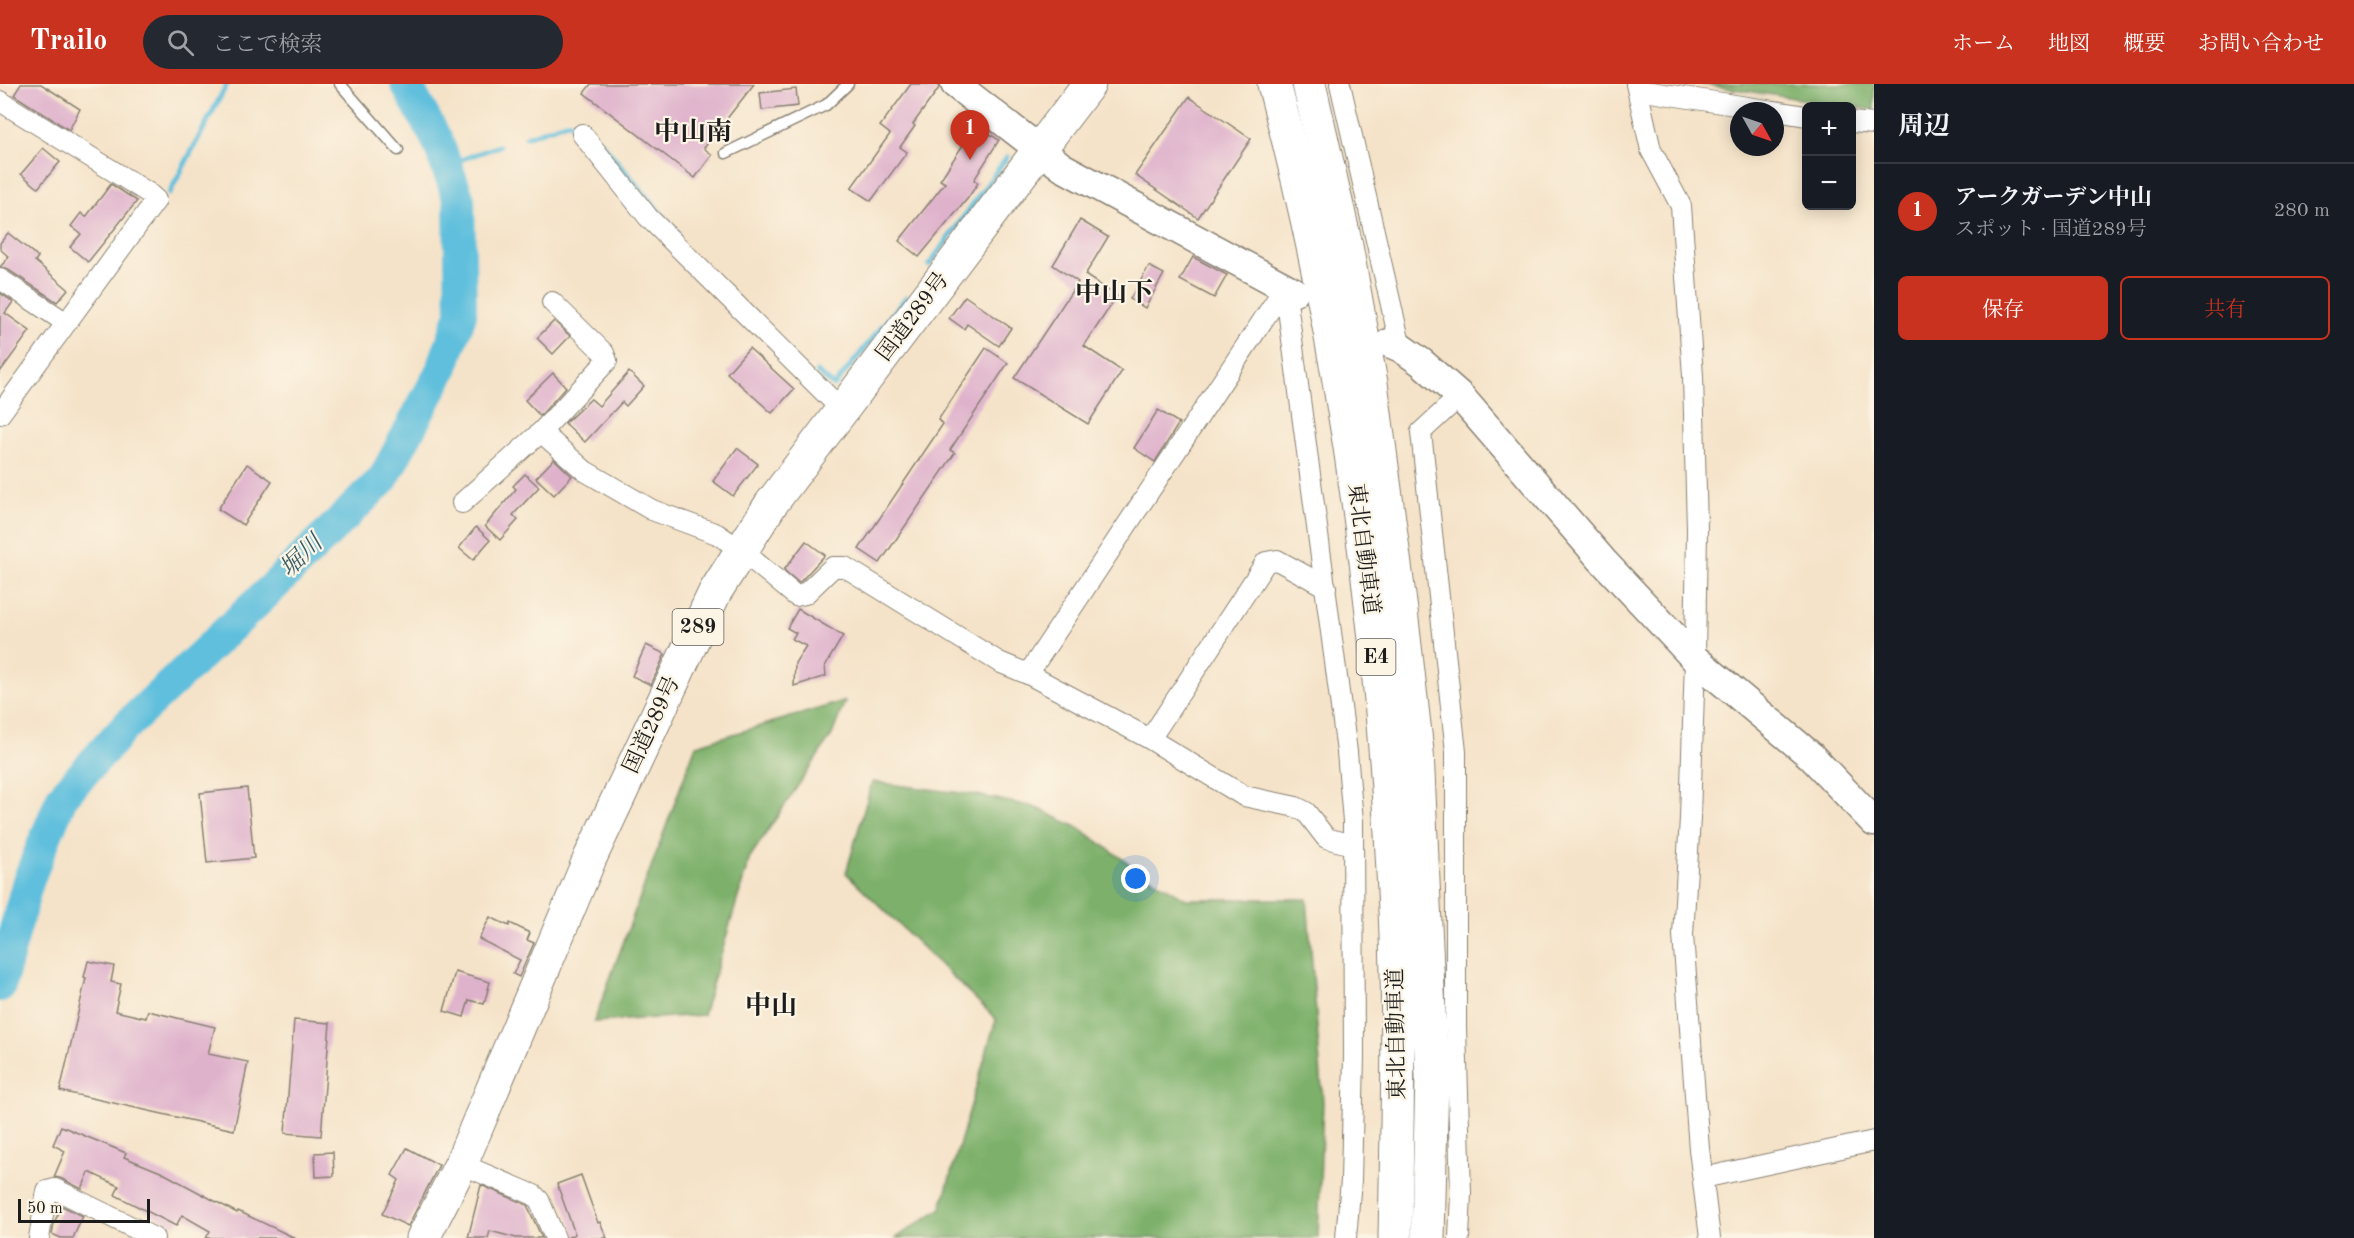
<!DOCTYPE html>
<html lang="ja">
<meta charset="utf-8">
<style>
:root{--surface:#171b24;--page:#242831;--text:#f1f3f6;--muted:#9ea1a6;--line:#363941;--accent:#c8321e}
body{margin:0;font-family:"Old Standard TT","Noto Serif JP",serif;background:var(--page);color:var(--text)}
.controls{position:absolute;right:18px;top:18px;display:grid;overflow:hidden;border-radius:9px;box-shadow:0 3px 15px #0003}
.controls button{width:54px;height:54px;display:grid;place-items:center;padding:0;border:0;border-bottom:2px solid var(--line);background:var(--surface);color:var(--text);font:30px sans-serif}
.compass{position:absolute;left:1730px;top:18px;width:54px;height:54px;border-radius:50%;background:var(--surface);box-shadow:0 3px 15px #0003;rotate:130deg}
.scale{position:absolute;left:18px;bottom:15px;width:132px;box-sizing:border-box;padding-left:6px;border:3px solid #1c1c1c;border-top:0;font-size:16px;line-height:21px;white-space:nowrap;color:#1c1c1c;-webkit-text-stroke:4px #fcf5e5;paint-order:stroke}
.you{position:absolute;left:1136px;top:795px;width:21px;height:21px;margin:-15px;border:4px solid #fff;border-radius:50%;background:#1a73e8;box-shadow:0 0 0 9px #1a73e833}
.badge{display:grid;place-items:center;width:39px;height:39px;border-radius:50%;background:var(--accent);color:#fff;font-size:20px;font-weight:700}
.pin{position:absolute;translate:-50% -50px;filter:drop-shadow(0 2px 3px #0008)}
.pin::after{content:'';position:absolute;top:32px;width:21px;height:18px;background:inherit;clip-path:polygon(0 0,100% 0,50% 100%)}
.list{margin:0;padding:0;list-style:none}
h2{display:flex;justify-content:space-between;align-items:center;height:78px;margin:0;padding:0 24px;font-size:26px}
h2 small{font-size:20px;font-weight:400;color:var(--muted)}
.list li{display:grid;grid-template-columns:39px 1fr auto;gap:18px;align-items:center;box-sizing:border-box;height:96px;padding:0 24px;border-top:2px solid var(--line)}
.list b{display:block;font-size:22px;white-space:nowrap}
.list p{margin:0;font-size:20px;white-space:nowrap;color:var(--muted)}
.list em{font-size:20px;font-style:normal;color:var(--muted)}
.actions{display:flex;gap:12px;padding:18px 24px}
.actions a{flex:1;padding:14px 0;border:2px solid var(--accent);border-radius:9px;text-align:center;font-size:21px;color:var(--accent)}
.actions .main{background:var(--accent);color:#fff}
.icon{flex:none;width:33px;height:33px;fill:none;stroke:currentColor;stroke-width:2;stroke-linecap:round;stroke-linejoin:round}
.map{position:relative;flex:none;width:1874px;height:1154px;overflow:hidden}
header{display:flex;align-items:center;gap:36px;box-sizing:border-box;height:84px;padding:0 30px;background:var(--accent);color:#fff}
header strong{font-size:28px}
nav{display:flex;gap:33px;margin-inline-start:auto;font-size:21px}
.search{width:420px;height:54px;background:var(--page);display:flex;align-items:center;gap:15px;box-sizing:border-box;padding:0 21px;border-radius:33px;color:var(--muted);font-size:22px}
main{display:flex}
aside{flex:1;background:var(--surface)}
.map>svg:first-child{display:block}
.forest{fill:#7db06b;stroke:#4c6644;stroke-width:1.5}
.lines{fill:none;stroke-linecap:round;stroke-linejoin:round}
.stream{stroke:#5fbfdd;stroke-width:5}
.river{stroke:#5fbfdd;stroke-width:32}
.building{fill:#dfb2cc}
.lane-casing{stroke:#888072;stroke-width:13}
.street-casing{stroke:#888072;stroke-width:22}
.secondary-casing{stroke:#888072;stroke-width:31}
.highway-casing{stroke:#888072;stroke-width:35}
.lane{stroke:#fff;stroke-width:10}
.street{stroke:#fff;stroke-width:20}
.secondary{stroke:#fff;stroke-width:28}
.highway{stroke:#fff;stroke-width:33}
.labels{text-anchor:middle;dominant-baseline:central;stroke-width:4.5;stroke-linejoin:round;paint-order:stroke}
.shield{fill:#fcf5e5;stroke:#5f5d58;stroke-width:1.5}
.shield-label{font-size:21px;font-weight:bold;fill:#1c1c1c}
.street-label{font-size:22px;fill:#1c1c1c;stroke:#fcf5e5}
.water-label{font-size:24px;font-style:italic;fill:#375d69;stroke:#fcf5e5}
.quarter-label{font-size:26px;font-weight:bold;fill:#1c1c1c;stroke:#fcf5e5}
</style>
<header>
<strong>Trailo</strong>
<div class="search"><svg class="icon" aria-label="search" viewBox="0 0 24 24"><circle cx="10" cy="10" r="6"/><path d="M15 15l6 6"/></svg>ここで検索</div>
<nav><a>ホーム</a><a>地図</a><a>概要</a><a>お問い合わせ</a></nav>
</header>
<main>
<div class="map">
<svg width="1874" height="1154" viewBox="0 0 1874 1154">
<rect width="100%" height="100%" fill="#fcf5e5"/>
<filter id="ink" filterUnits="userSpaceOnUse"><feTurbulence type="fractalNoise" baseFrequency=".0167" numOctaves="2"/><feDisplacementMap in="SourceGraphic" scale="12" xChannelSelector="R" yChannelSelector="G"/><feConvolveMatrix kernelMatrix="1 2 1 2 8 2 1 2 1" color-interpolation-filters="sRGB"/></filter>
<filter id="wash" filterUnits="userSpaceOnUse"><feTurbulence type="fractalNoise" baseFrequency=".008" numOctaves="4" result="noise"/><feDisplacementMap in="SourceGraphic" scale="24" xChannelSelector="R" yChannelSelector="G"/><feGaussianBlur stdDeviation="1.35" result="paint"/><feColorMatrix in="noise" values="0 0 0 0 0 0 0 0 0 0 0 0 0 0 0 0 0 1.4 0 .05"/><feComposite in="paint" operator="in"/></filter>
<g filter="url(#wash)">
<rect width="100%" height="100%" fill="#f5e3c9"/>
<g class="forest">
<path d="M1699 0H1874V26Z"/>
<path d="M845 617 832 651 750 773 703 931 594 938 696 661Z"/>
<path d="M872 698 977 711 1034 723 1079 744 1141 788 1186 815H1307L1323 1018 1318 1154H896L941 1124 996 935 846 789Z"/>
</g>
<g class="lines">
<g class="stream">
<path d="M526 53 568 38 582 44"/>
<path d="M601 58 678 150"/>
<path d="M446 81 499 62"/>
<path d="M169 110 227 0"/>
<path d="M929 181 1007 73"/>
<path d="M817 288 834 302 906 213"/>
</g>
<path class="river" d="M0 902 28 797 62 713 123 645 271 505 383 395 442 285 461 230 459 116 437 56 406 0"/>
</g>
<g id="blocks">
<g class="building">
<path d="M21 0H41L80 25 69 46 14 11Z"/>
<path d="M591 0H754L704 64 712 71 695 94 584 9Z"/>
<path d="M911 0H939V4L913 40 915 42 900 63 907 68 871 117 851 104 890 50 880 42Z"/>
<path d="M796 5 798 22 762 26 760 9Z"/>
<path d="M1189 13 1251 55 1198 134 1135 91Z"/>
<path d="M976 41 999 56 974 96 978 99 968 114 919 173 899 157 945 99 940 96Z"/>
<path d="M43 64 60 78 38 104 21 90Z"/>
<path d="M111 100 137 117 88 178 70 163 81 150 71 142 81 129 86 133Z"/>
<path d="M1080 136 1108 153 1085 191 1117 212 1084 262 1122 287 1088 340 1014 294 1078 198 1053 181Z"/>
<path d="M8 149 38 173 35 177 68 205 57 218 7 185 0 183 9 173 0 165V159Z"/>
<path d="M1193 173 1227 191 1214 214 1180 196Z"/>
<path d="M1149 182 1164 190 1145 224 1130 215Z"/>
<path d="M0 209 13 218 5 229 30 247 0 288Z"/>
<path d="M965 212 1011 244 999 262 967 240 964 245 949 234Z"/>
<path d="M554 237 570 252 553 270 537 254Z"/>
<path d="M749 264 794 305 772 329 727 289Z"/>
<path d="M986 264 1008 279 950 366 955 369 880 479 859 465 943 340 938 336Z"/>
<path d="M629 288 644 302 626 322 622 318 585 358 565 339 591 315 599 322Z"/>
<path d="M553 289 566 303 540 332 525 316Z"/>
<path d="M1158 326 1179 339 1155 378 1134 364Z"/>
<path d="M737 364 758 380 733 412 713 397Z"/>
<path d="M554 375 572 392 554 411 536 394Z"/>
<path d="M247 380 272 397 243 441 218 425Z"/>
<path d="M525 390 539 403 513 431 518 436 500 456 485 442 516 405 513 402Z"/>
<path d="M476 443 490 456 473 476 459 464Z"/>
<path d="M806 457 825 471 799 499 784 486Z"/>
<path d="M798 525 843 552 825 582 826 592 794 602 795 579 806 562 792 555 796 549 787 544Z"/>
<path d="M646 561 665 570 651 601 632 592Z"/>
<path d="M247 704 254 774 207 779 200 709Z"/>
<path d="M490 833 509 842 510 839 530 849 527 856 534 859 519 893 513 890 520 876 479 855Z"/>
<path d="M88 877 114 882 111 898 121 900 115 927 146 934 148 927 215 943 208 970 248 978 234 1046 60 1007 86 894 84 893Z"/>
<path d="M455 888 490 898 484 920 469 916 464 933 444 927Z"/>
<path d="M294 936 330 939 321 1052 285 1049Z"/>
<path d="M61 1042 126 1069 124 1073 163 1089 237 1129 238 1127 295 1154H206L210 1147 182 1131 176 1142 115 1111 119 1102 89 1088 82 1105 60 1094 54 1093 65 1067 53 1061Z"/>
<path d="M407 1064 439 1081 408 1142 382 1130 399 1096 392 1091Z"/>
<path d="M333 1068 334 1092 316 1093 315 1069Z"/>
<path d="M581 1091 598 1139 600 1138 607 1154H567L575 1150 557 1100Z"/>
<path d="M481 1101 527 1121 542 1154H516L490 1147 488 1154H468Z"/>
<path d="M62 1122 83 1132 73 1154H61L52 1150 54 1139Z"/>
</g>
</g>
</g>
<g filter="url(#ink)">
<use href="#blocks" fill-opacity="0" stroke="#888072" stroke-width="1.5"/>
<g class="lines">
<defs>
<g id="lane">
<path d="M340 0 398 66"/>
<path d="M726 69 826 21 848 0"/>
</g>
<g id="street">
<path d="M1340 0 1401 264"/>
<path d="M1636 0 1651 66 1681 122 1693 292 1697 445 1695 575 1690 734 1683 851 1699 1065 1710 1154"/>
<path d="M1638 6 1773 27"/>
<path d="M0 17 147 108 156 116 0 330"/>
<path d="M1775 27 1806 32"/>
<path d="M1852 38 1874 40"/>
<path d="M582 50 648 133 842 326"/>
<path d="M0 195 65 238"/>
<path d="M1285 203 1347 668 1353 737 1354 973 1351 1096 1346 1154"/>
<path d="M541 348 585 387 652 426 717 450 741 466 796 512 805 510 833 483H845L999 578 1028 590 1150 655 1244 712 1296 723 1306 728 1326 754 1352 761"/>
<path d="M462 419 541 348 607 277 604 269 552 218"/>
<path d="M1028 590 1285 203"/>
<path d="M1150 655 1266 478 1277 476 1326 503"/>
<path d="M461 1080 534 1111 539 1116 555 1154"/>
<path d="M1703 1094 1874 1057"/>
<path d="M39 1154 47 1107 55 1105 154 1154"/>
<path d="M1459 1154 1461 1109 1456 944V668L1421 348 1460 312"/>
</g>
<g id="secondary">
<path d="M955 0 1062 83 1294 208"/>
<path d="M1389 259 1401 264 1421 278 1460 312 1602 476 1695 575 1811 672 1874 738"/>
</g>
<g id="highway">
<path d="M1274 0C1346 270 1383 548 1395 826 1400 936 1397 1045 1395 1154"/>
<path d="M1309 0 1346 162 1371 299 1401 527 1417 667 1432 992 1428 1154"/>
<path d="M423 1154 461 1080 590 774 715 508 771 420 1089 0"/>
</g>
</defs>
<use href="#lane" class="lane-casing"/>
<use href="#street" class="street-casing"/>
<use href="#secondary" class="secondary-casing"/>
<use href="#highway" class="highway-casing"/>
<use href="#lane" class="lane"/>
<use href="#street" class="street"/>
<use href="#secondary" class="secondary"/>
<use href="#highway" class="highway"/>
</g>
</g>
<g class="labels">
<g class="shield">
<rect x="672.5" y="525" width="51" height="36" rx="4.5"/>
<rect x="1356.5" y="555" width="39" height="36" rx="4.5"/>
</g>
<g class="shield-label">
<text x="698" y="543">289</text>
<text x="1376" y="573">E4</text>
</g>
<g class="street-label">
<text transform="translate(913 233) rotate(-53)">国道289号</text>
<text transform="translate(1363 465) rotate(83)">東北自動車道</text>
<text transform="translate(652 641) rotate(-65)">国道289号</text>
<text transform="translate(1397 950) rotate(-91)">東北自動車道</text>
</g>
<g class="water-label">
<text transform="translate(302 473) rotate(-44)">堀川</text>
</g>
<g class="quarter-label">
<text x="693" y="49">中山南</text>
<text x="1114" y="210">中山下</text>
<text x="771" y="923">中山</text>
</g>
</g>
</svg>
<div class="controls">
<button>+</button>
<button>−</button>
</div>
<svg class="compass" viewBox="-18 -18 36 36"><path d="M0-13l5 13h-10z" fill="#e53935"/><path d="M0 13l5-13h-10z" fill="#9ea1a6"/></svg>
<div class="scale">50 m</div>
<div class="you"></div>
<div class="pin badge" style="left:970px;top:76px">1</div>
</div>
<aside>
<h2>周辺<small></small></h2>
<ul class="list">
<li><span class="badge">1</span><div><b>アークガーデン中山</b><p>スポット · 国道289号</p></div><em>280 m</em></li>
</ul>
<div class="actions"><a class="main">保存</a><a>共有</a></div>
</aside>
</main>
